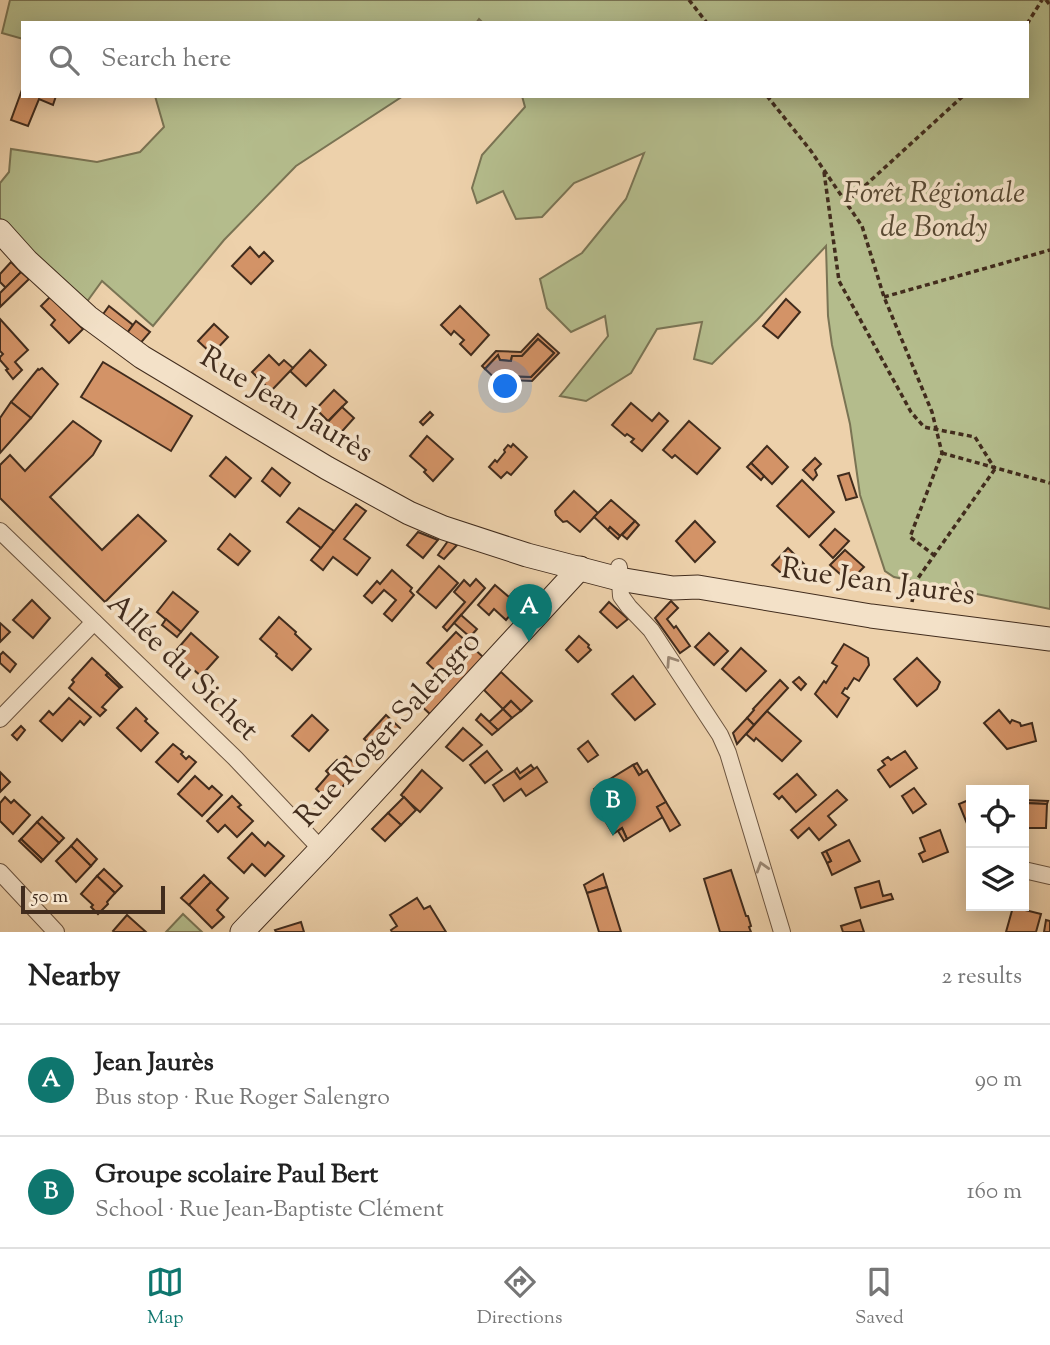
<!DOCTYPE html>
<meta charset="utf-8">
<style>
:root{--surface:#fff;--page:#f6f6f6;--text:#222;--muted:#767676;--line:#e0e0e0;--accent:#0f766e}
body{margin:0;font-family:"Sorts Mill Goudy",serif;background:var(--page);color:var(--text)}
.controls{position:absolute;right:21px;bottom:21px;display:grid;overflow:hidden;border-radius:0px;box-shadow:0 4px 18px #0003}
.controls button{width:63px;height:63px;display:grid;place-items:center;padding:0;border:0;border-bottom:2px solid var(--line);background:var(--surface);color:var(--text);font:35px sans-serif}
.scale{position:absolute;left:21px;bottom:18px;width:144px;box-sizing:border-box;padding-left:7px;border:4px solid #412c1d;border-top:0;font-size:19px;line-height:24px;white-space:nowrap;color:#412c1d;-webkit-text-stroke:5px #f3e1c8;paint-order:stroke}
.you{position:absolute;left:506px;top:387px;width:24px;height:24px;margin:-18px;border:5px solid #fff;border-radius:50%;background:#1a73e8;box-shadow:0 0 0 10px #1a73e833}
.badge{display:grid;place-items:center;width:46px;height:46px;border-radius:50%;background:var(--accent);color:#fff;font-size:23px;font-weight:700}
.pin{position:absolute;translate:-50% -58px;filter:drop-shadow(0 2px 4px #0008)}
.pin::after{content:'';position:absolute;top:37px;width:24px;height:21px;background:inherit;clip-path:polygon(0 0,100% 0,50% 100%)}
.list{margin:0;padding:0;list-style:none}
h2{display:flex;justify-content:space-between;align-items:center;height:91px;margin:0;padding:0 28px;font-size:30px}
h2 small{font-size:23px;font-weight:400;color:var(--muted)}
.list li{display:grid;grid-template-columns:46px 1fr auto;gap:21px;align-items:center;box-sizing:border-box;height:112px;padding:0 28px;border-top:2px solid var(--line)}
.list b{display:block;font-size:26px;white-space:nowrap}
.list p{margin:0;font-size:23px;white-space:nowrap;color:var(--muted)}
.list em{font-size:23px;font-style:normal;color:var(--muted)}
.icon{flex:none;width:38px;height:38px;fill:none;stroke:currentColor;stroke-width:2;stroke-linecap:round;stroke-linejoin:round}
.map{position:relative;flex:none;width:1050px;height:932px;overflow:hidden}
.search{position:absolute;background:var(--surface);box-shadow:0 4px 18px #0003;left:21px;right:21px;top:21px;height:77px;display:flex;align-items:center;gap:18px;box-sizing:border-box;padding:0 24px;border-radius:0px;color:var(--muted);font-size:26px}
.sheet{height:315px;background:var(--surface)}
nav{display:flex;justify-content:space-around;align-items:center;box-sizing:border-box;height:98px;border-top:2px solid var(--line);background:var(--surface);font-size:19px;color:var(--muted)}
nav a{display:grid;justify-items:center;gap:4px}
nav .on{color:var(--accent)}
.map>svg:first-child{display:block}
.green{fill:#b4bc8c;stroke:#7a7454;stroke-width:2}
.building{fill:#d39367;stroke:#412c1d;stroke-width:2}
.lines{fill:none;stroke-linecap:round;stroke-linejoin:round}
.street-casing{stroke:#6c5540;stroke-width:18}
.secondary-casing{stroke:#412c1d;stroke-width:25}
.path{stroke:#412c1d;stroke-width:3.5;stroke-dasharray:5 3.5;stroke-linecap:butt}
.street{stroke:#f3e1c8;stroke-width:16}
.secondary{stroke:#f3e1c8;stroke-width:23}
.oneway{stroke:#9a8672}
.labels{text-anchor:middle;dominant-baseline:central;stroke-width:7;stroke-linejoin:round;paint-order:stroke}
.park-label{font-size:30px;font-style:italic;fill:#584933;stroke:#f3e1c8}
.street-label{font-size:30px;fill:#412c1d;stroke:#f3e1c8}
</style>
<div class="map">
<svg width="1050" height="932" viewBox="0 0 1050 932">
<rect width="100%" height="100%" fill="#edd1ab"/>
<filter id="stains"><feTurbulence type="fractalNoise" baseFrequency=".00286" numOctaves="4"/><feColorMatrix values="0 0 0 0 .2 0 0 0 0 .09 0 0 0 0 .02 0 0 0 .5 -.17"/></filter>
<radialGradient id="worn" r=".72"><stop offset=".6" stop-color="#630" stop-opacity="0"/><stop offset="1" stop-color="#630" stop-opacity=".3"/></radialGradient>
<g class="green">
<path d="M10 0H1050V609L894 577 885 571 860 495 850 424 832 345 828 316 826 246 757 320 712 364 694 359 702 322 657 329 631 373 586 401 560 396 608 336 605 316 571 332 547 308 540 279 582 253 626 199 644 153 574 183 542 217 516 219 503 191 477 203 472 188 482 155 525 107 522 96H1027V23H483L479 19 476 23H23V39L2 33Z"/>
<path d="M155 96H403L296 166 224 240 153 326 102 281 86 303 19 243 0 218V183L9 172 11 149 97 162 140 152 164 127Z"/>
<path d="M183 914 202 932H166Z"/>
</g>
<g class="building">
<path d="M23 87V96H56L53 105 39 99 28 126 11 120Z"/>
<path d="M250 247 259 257 264 252 273 261 251 284 232 266Z"/>
<path d="M11 262 21 272 6 288 0 282V274Z"/>
<path d="M21 272 29 279 0 307V293Z"/>
<path d="M50 297 83 329 69 343 51 325 55 320 41 306Z"/>
<path d="M786 299 800 312 778 338 763 326Z"/>
<path d="M109 306 133 325 125 336 101 317Z"/>
<path d="M460 306 489 335 471 355 460 344 464 340 454 331 451 335 441 325Z"/>
<path d="M0 319 28 350 15 362 22 370 13 379 6 370 8 369 0 360V357L3 354 0 351Z"/>
<path d="M136 321 150 332 138 346 125 336Z"/>
<path d="M214 324 228 337 212 354 198 341Z"/>
<path d="M538 334 559 353 532 381 508 380 503 385 500 383 507 376 531 377 554 353 538 339 522 356H512L511 361 500 360 498 355 485 369 482 366 496 351 521 352Z"/>
<path d="M538 339 554 353 531 377 507 376 500 383 485 369 498 355 500 360 511 361 512 356H522Z"/>
<path d="M310 350 326 365 306 386 290 371Z"/>
<path d="M269 355 279 365 284 360 293 368 271 391 252 372Z"/>
<path d="M103 362 192 416 171 451 81 397Z"/>
<path d="M42 368 58 384 31 418 11 402 38 369 39 370Z"/>
<path d="M334 390 347 402 328 421 316 409Z"/>
<path d="M11 402 31 418 0 453V418Z"/>
<path d="M631 403 652 421 659 413 668 421 642 451 631 442 634 439 627 434 625 436 612 425Z"/>
<path d="M342 407 354 418 337 437 325 425Z"/>
<path d="M430 412 433 415 423 425 420 422Z"/>
<path d="M73 421 101 441 93 455 50 497 102 550 138 515 166 541 105 602 0 498V465L10 455 25 471Z"/>
<path d="M689 421 720 448 697 474 675 455 672 458 663 450Z"/>
<path d="M427 436 453 459 433 481 424 472 426 470 410 456Z"/>
<path d="M513 444 527 457 511 475 507 472 501 478 489 467 495 460 497 462 505 452 504 450 508 445 511 447Z"/>
<path d="M767 446 788 467 772 484 751 463Z"/>
<path d="M226 457 251 478 235 497 210 476Z"/>
<path d="M815 458 821 464 815 470 817 475 813 480 803 470Z"/>
<path d="M751 463 764 476 761 480 747 467Z"/>
<path d="M272 468 290 483 280 496 262 481Z"/>
<path d="M849 473 857 497 846 500 838 476Z"/>
<path d="M802 480 834 512 809 537 777 506Z"/>
<path d="M574 491 598 513 580 532 567 521 563 522 556 515 555 511Z"/>
<path d="M611 500 635 521 620 536 610 527 608 530 594 517Z"/>
<path d="M356 504 366 511 344 539 370 558 357 575 333 557 323 570 311 560Z"/>
<path d="M299 508 334 531 321 548 287 522Z"/>
<path d="M635 521 639 525 627 539 622 535Z"/>
<path d="M695 521 715 542 695 562 676 541Z"/>
<path d="M610 527 620 536 618 539 608 530Z"/>
<path d="M835 529 849 541 833 558 820 545Z"/>
<path d="M418 532 438 540 423 558 407 545Z"/>
<path d="M230 534 250 551 238 565 218 549Z"/>
<path d="M448 541 457 545 444 559 438 555Z"/>
<path d="M788 548 804 564 789 580 772 565Z"/>
<path d="M845 550 864 567 849 582 830 565Z"/>
<path d="M439 566 458 583 436 608 417 592Z"/>
<path d="M392 570 412 588 410 591 414 595 392 621 384 614 396 600 384 590 372 603 364 596 377 581 380 584Z"/>
<path d="M476 579 485 588 447 631 443 627 465 602 454 592 464 580 470 586Z"/>
<path d="M495 585 509 597 515 590 526 600 520 608 518 606 506 620 494 609 489 615 478 605Z"/>
<path d="M173 592 198 612 181 632 157 612Z"/>
<path d="M32 600 50 618 33 638 13 620Z"/>
<path d="M671 601 678 608 667 619 674 628 676 626 690 646 680 653 655 618Z"/>
<path d="M609 602 628 619 617 628 600 612Z"/>
<path d="M461 615 477 629 470 637 454 623Z"/>
<path d="M279 617 296 632 295 634 311 649 292 670 276 656 277 654 260 639Z"/>
<path d="M166 619 181 632 177 637 162 625Z"/>
<path d="M0 623 10 632 0 642Z"/>
<path d="M456 632 483 657 430 714 418 703 442 677 427 663Z"/>
<path d="M191 633 218 657 201 676 174 653Z"/>
<path d="M709 633 728 651 714 665 695 647Z"/>
<path d="M579 636 589 645 588 647 591 650 578 662 566 650Z"/>
<path d="M844 644 868 658 869 665 859 681 854 678 847 689 845 688 842 693 849 698 837 717 815 694 824 681 826 683 837 666 832 663Z"/>
<path d="M741 648 766 671 746 691 722 669Z"/>
<path d="M3 652 16 664 10 672 0 663V655Z"/>
<path d="M92 658 108 673 106 675 120 688 102 707 106 710 100 716 69 688 74 682 72 680Z"/>
<path d="M917 658 940 682 937 689 917 706 894 679Z"/>
<path d="M501 672 532 701 521 711 511 701 503 709 484 690Z"/>
<path d="M108 673 122 687 120 688 106 675Z"/>
<path d="M633 676 655 704 635 720 612 694Z"/>
<path d="M799 677 806 684 801 690 793 682Z"/>
<path d="M780 680 788 688 754 725 747 718 754 710 753 709Z"/>
<path d="M69 698 91 717 84 725 80 721 62 741 40 721 49 711 53 715Z"/>
<path d="M511 701 521 711 512 718 503 709Z"/>
<path d="M136 708 147 719 145 721 158 733 141 751 117 728Z"/>
<path d="M503 709 512 718 498 730 489 722Z"/>
<path d="M999 710 1010 723 1012 720 1020 723 1021 726 1032 723 1036 741 1007 749 984 723Z"/>
<path d="M767 711 801 741 782 761 756 738 754 741 746 734Z"/>
<path d="M481 714 498 730 492 735 476 720Z"/>
<path d="M312 715 328 730 309 751 292 736Z"/>
<path d="M386 715 400 728 378 751 364 739Z"/>
<path d="M747 718 754 725 737 744 733 733Z"/>
<path d="M21 726 25 730 17 740 12 735Z"/>
<path d="M463 728 482 745 463 761 446 747Z"/>
<path d="M588 741 598 755 588 762 578 749Z"/>
<path d="M173 744 183 752 181 754 186 759 189 756 196 762 178 782 156 762Z"/>
<path d="M487 751 502 770 485 783 470 765Z"/>
<path d="M905 751 917 768 890 787 878 770 885 765 882 761 888 757 891 760Z"/>
<path d="M346 756 360 768 329 801 316 789 329 774 326 771 337 760 339 763Z"/>
<path d="M637 763 643 773 639 775 633 765Z"/>
<path d="M531 765 534 769 520 779 514 771 517 768 520 773Z"/>
<path d="M633 765 639 775 647 770 666 802 657 807 663 817 627 839 622 828 613 834 594 802 603 796 597 787Z"/>
<path d="M537 767 547 782 526 796 521 789 504 801 493 785 514 771 520 779Z"/>
<path d="M422 770 442 788 420 812 401 795Z"/>
<path d="M0 772 10 782 0 792Z"/>
<path d="M797 774 816 795 796 812 782 796 779 799 774 794Z"/>
<path d="M195 776 209 789 212 786 222 795 202 816 178 794Z"/>
<path d="M597 787 603 796 599 799 594 789Z"/>
<path d="M914 788 926 804 913 813 902 796Z"/>
<path d="M837 790 847 800 828 816 836 825 819 840 809 828 798 838 791 830Z"/>
<path d="M232 796 241 805 238 807 253 821 237 837 225 825 218 832 207 821Z"/>
<path d="M5 797 11 803 14 800 30 815 13 834 0 821V803Z"/>
<path d="M404 797 416 810 401 825 388 813Z"/>
<path d="M971 799V825L968 826 959 804Z"/>
<path d="M1024 800 1048 801 1047 804 1024 803Z"/>
<path d="M666 802 680 825 670 831 657 807Z"/>
<path d="M1024 803 1047 804 1046 828H1024Z"/>
<path d="M388 813 401 825 385 841 372 829Z"/>
<path d="M42 817 64 838 59 843 37 822Z"/>
<path d="M37 822 59 843 43 860 21 839Z"/>
<path d="M622 828 627 839 624 841 618 831Z"/>
<path d="M940 830 948 852 923 862 919 854 925 851 920 838Z"/>
<path d="M252 833 265 846 268 842 284 856 265 876 252 864 244 873 228 858Z"/>
<path d="M21 839 43 860 41 862 19 841Z"/>
<path d="M77 839 97 859 91 866 71 846Z"/>
<path d="M849 840 860 861 832 875 827 863 831 861 826 851Z"/>
<path d="M71 846 91 866 76 882 56 861Z"/>
<path d="M826 851 831 861 827 863 822 853Z"/>
<path d="M104 869 122 886 115 893 97 876Z"/>
<path d="M731 870 746 916H748L751 926 749 927 751 932H720L704 879Z"/>
<path d="M603 874 607 887 587 893 584 885Z"/>
<path d="M204 875 211 882 189 905 181 898Z"/>
<path d="M97 876 115 893 107 902 108 904 98 914 91 907 93 905 81 894Z"/>
<path d="M879 881 883 896 891 894 893 899 861 908 855 888Z"/>
<path d="M211 882 228 898 217 910 224 917 212 928 189 905Z"/>
<path d="M607 887 621 932H599L587 893Z"/>
<path d="M417 898 424 909 430 906 446 932H392L391 930 397 926 390 915Z"/>
<path d="M1013 907 1041 914 1036 932H1006Z"/>
<path d="M127 915 146 932H114L113 931Z"/>
<path d="M860 920 864 932H843L841 926Z"/>
<path d="M1046 920 1050 921V932H1044Z"/>
<path d="M301 922 304 932H276L275 930Z"/>
</g>
<g class="lines">
<defs>
<g id="street">
<path d="M0 531 235 758 321 849"/>
<path d="M619 567 621 596 629 607 651 630 720 735 728 753 782 932"/>
<path d="M0 719 94 622"/>
<path d="M1024 870 1050 876"/>
<path d="M0 872 56 932"/>
</g>
<g id="secondary">
<path d="M0 231 27 261 88 317 142 357 327 468 409 513 444 528 527 555 619 579 673 588 698 587 871 616 1050 639"/>
<path d="M242 932 321 849 580 568"/>
</g>
</defs>
<use href="#street" class="street-casing"/>
<use href="#secondary" class="secondary-casing"/>
<g class="path">
<path d="M689 0 707 23"/>
<path d="M1046 0 1050 5"/>
<path d="M1027 24 1042 0"/>
<path d="M767 96 811 151 862 226 884 297 932 412 942 453 910 537 934 555"/>
<path d="M824 172 839 281 911 412 924 427 975 437 995 469"/>
<path d="M846 203 963 96"/>
<path d="M884 297 1050 250"/>
<path d="M942 453 1050 483"/>
<path d="M912 602 916 581 995 469"/>
</g>
<use href="#street" class="street"/>
<use href="#secondary" class="secondary"/>
</g>
<defs><path id="oneway-chevron" d="M-2-3.5L2.5 0L-2 3.5" fill="none" stroke-width="1.6" stroke-linecap="round" stroke-linejoin="round" transform="scale(1.75)"/></defs>
<g class="oneway">
<use href="#oneway-chevron" transform="translate(671 661) rotate(-124)"/>
<use href="#oneway-chevron" transform="translate(762 867) rotate(-107)"/>
</g>
<g class="labels">
<g class="park-label">
<text x="934" y="194">Forêt Régionale<tspan x="934" dy="34">de Bondy</tspan></text>
</g>
<g class="street-label">
<text transform="translate(286 406) rotate(31)">Rue Jean Jaurès</text>
<text transform="translate(878 583) rotate(8)">Rue Jean Jaurès</text>
<text transform="translate(182 668) rotate(44)">Allée du Sichet</text>
<text transform="translate(389 730) rotate(-47)">Rue Roger Salengro</text>
</g>
</g>
<rect width="100%" height="100%" filter="url(#stains)"/>
<rect width="100%" height="100%" fill="url(#worn)"/>
</svg>
<div class="controls">
<button><svg class="icon" aria-label="locate" viewBox="0 0 24 24"><circle cx="12" cy="12" r="6"/><path d="M12 2v4M12 18v4M2 12h4M18 12h4"/></svg></button>
<button><svg class="icon" aria-label="layers" viewBox="0 0 24 24"><path d="M12 4l9 5-9 5-9-5zM3 14l9 5 9-5"/></svg></button>
</div>
<div class="scale">50 m</div>
<div class="you"></div>
<div class="pin badge" style="left:529px;top:642px">A</div>
<div class="pin badge" style="left:613px;top:836px">B</div>
<div class="search"><svg class="icon" aria-label="search" viewBox="0 0 24 24"><circle cx="10" cy="10" r="6"/><path d="M15 15l6 6"/></svg>Search here</div>
</div>
<section class="sheet">
<h2>Nearby<small>2 results</small></h2>
<ul class="list">
<li><span class="badge">A</span><div><b>Jean Jaurès</b><p>Bus stop · Rue Roger Salengro</p></div><em>90 m</em></li>
<li><span class="badge">B</span><div><b>Groupe scolaire Paul Bert</b><p>School · Rue Jean-Baptiste Clément</p></div><em>160 m</em></li>
</ul>
</section>
<nav>
<a class="on"><svg class="icon" aria-label="map" viewBox="0 0 24 24"><path d="M3 6l6-2 6 2 6-2v14l-6 2-6-2-6 2zM9 4v14M15 6v14"/></svg>Map</a>
<a><svg class="icon" aria-label="directions" viewBox="0 0 24 24"><path d="M12 3l9 9-9 9-9-9zM9 14v-3h6M13 9l2 2-2 2"/></svg>Directions</a>
<a><svg class="icon" aria-label="saved" viewBox="0 0 24 24"><path d="M7 4h10v16l-5-4-5 4z"/></svg>Saved</a>
</nav>
